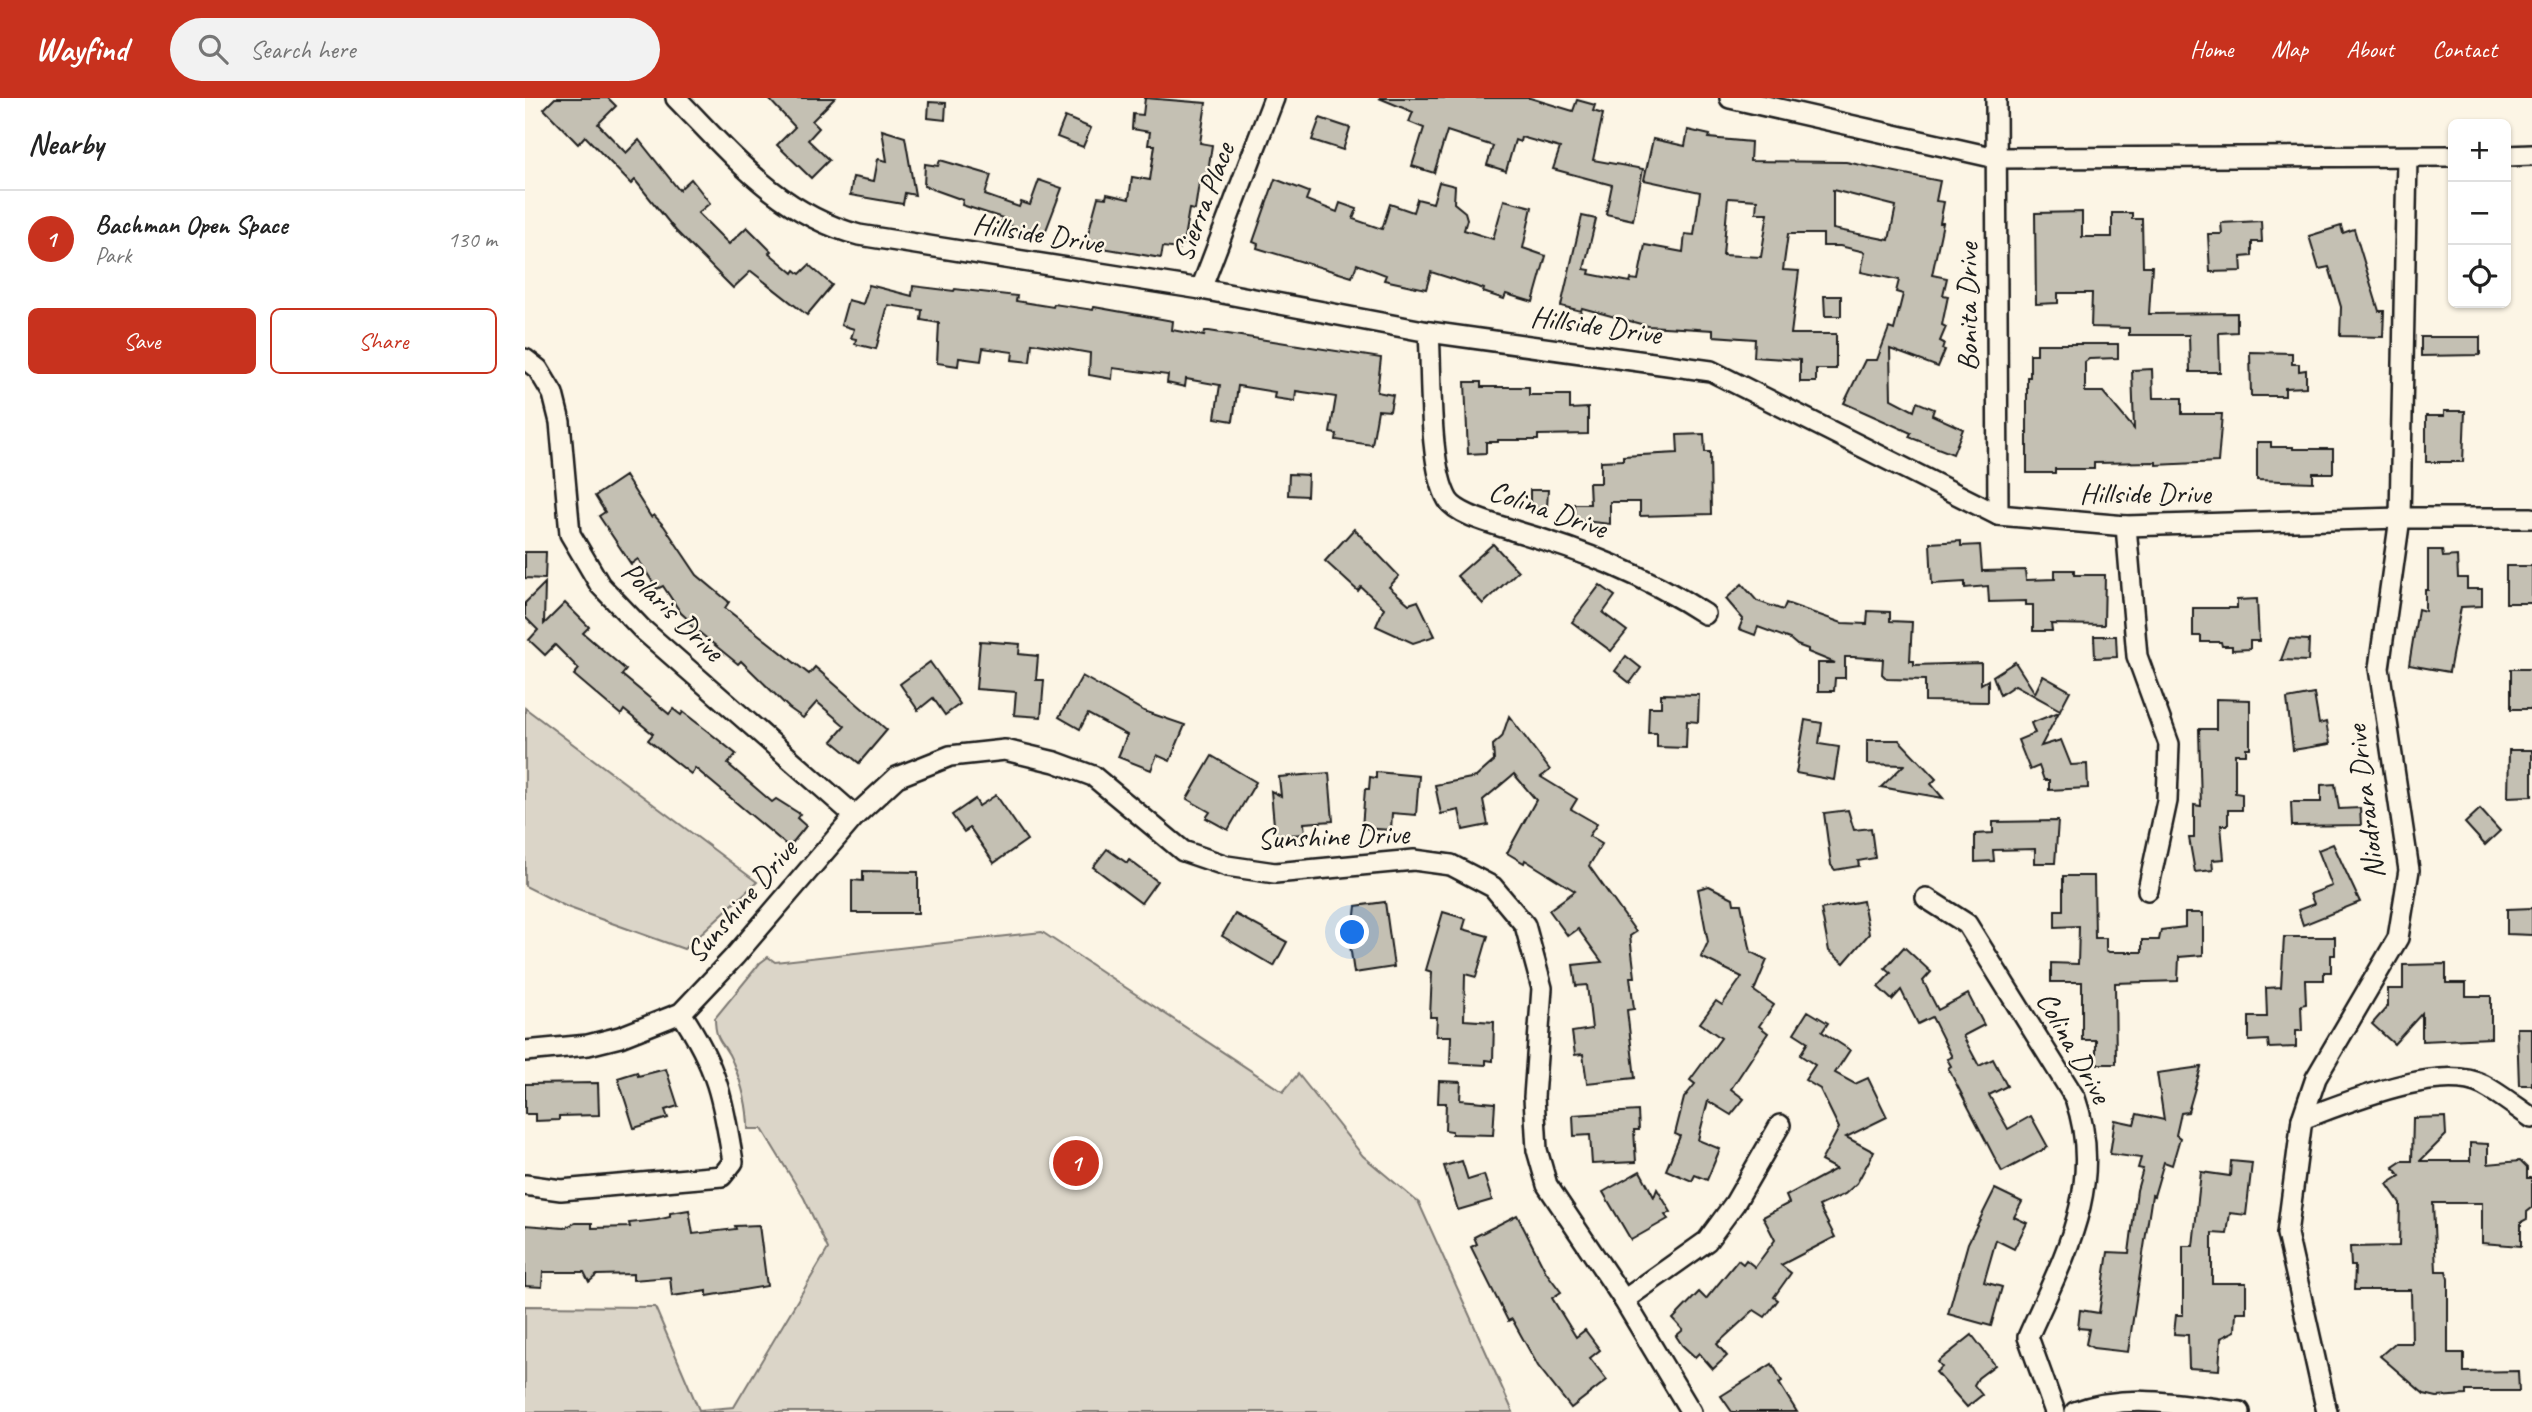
<!DOCTYPE html>
<meta charset="utf-8">
<style>
:root{--surface:#fff;--page:#f2f2f2;--text:#222;--muted:#767676;--line:#e0e0e0;--accent:#c8321e}
body{margin:0;font-family:Caveat,sans-serif;background:var(--page);color:var(--text)}
.controls{position:absolute;right:21px;top:21px;display:grid;overflow:hidden;border-radius:10px;box-shadow:0 2px 5px #0004}
.controls button{width:63px;height:63px;display:grid;place-items:center;padding:0;border:0;border-bottom:2px solid var(--line);background:var(--surface);color:var(--text);font:35px sans-serif}
.you{position:absolute;left:828px;top:835px;width:24px;height:24px;margin:-18px;border:5px solid #fff;border-radius:50%;background:#1a73e8;box-shadow:0 0 0 10px #1a73e833}
.badge{display:grid;place-items:center;width:46px;height:46px;border-radius:50%;background:var(--accent);color:#fff;font-size:23px;font-weight:700}
.pin{position:absolute;translate:-50% -50%;border:4px solid #fff;box-shadow:0 2px 7px #0006}
.list{margin:0;padding:0;list-style:none}
h2{display:flex;justify-content:space-between;align-items:center;height:91px;margin:0;padding:0 28px;font-size:30px}
h2 small{font-size:23px;font-weight:400;color:var(--muted)}
.list li{display:grid;grid-template-columns:46px 1fr auto;gap:21px;align-items:center;box-sizing:border-box;height:98px;padding:0 28px;border-top:2px solid var(--line)}
.list b{display:block;font-size:26px;white-space:nowrap}
.list p{margin:0;font-size:23px;white-space:nowrap;color:var(--muted)}
.list em{font-size:23px;font-style:normal;color:var(--muted)}
.actions{display:flex;gap:14px;padding:21px 28px}
.actions a{flex:1;padding:16px 0;border:2px solid var(--accent);border-radius:10px;text-align:center;font-size:24px;color:var(--accent)}
.actions .main{background:var(--accent);color:#fff}
.icon{flex:none;width:38px;height:38px;fill:none;stroke:currentColor;stroke-width:2;stroke-linecap:round;stroke-linejoin:round}
.map{position:relative;flex:none;width:2007px;height:1314px;overflow:hidden}
header{display:flex;align-items:center;gap:42px;box-sizing:border-box;height:98px;padding:0 35px;background:var(--accent);color:#fff}
header strong{font-size:33px}
nav{display:flex;gap:38px;margin-inline-start:auto;font-size:24px}
.search{width:490px;height:63px;background:var(--page);display:flex;align-items:center;gap:18px;box-sizing:border-box;padding:0 24px;border-radius:38px;color:var(--muted);font-size:26px}
main{display:flex}
aside{flex:1;background:var(--surface)}
.map>svg:first-child{display:block}
.green{fill:#dbd5c8;stroke:#7c7872;stroke-width:2}
.building{fill:#c4c0b3;stroke:#1c1c1c;stroke-width:2;fill-rule:evenodd}
.lines{fill:none;stroke-linecap:round;stroke-linejoin:round}
.minor-casing{stroke:#1c1c1c;stroke-width:24}
.minor{stroke:#fcf5e5;stroke-width:19}
.labels{text-anchor:middle;dominant-baseline:central;stroke-width:5;stroke-linejoin:round;paint-order:stroke}
.street-label{font-size:30px;fill:#1c1c1c;stroke:#fcf5e5}
</style>
<header>
<strong>Wayfind</strong>
<div class="search"><svg class="icon" aria-label="search" viewBox="0 0 24 24"><circle cx="10" cy="10" r="6"/><path d="M15 15l6 6"/></svg>Search here</div>
<nav><a>Home</a><a>Map</a><a>About</a><a>Contact</a></nav>
</header>
<main>
<aside>
<h2>Nearby<small></small></h2>
<ul class="list">
<li><span class="badge">1</span><div><b>Bachman Open Space</b><p>Park</p></div><em>130 m</em></li>
</ul>
<div class="actions"><a class="main">Save</a><a>Share</a></div>
</aside>
<div class="map">
<svg width="2007" height="1314" viewBox="0 0 2007 1314">
<rect width="100%" height="100%" fill="#fcf5e5"/>
<filter id="ink" filterUnits="userSpaceOnUse"><feTurbulence type="fractalNoise" baseFrequency=".0143" numOctaves="2"/><feDisplacementMap in="SourceGraphic" scale="14" xChannelSelector="R" yChannelSelector="G"/><feConvolveMatrix kernelMatrix="1 2 1 2 8 2 1 2 1" color-interpolation-filters="sRGB"/></filter>
<g filter="url(#ink)">
<g class="green">
<path d="M0 610 232 784 159 851 42 809 0 788Z"/>
<path d="M517 834 758 994 773 976 838 1058 894 1105 988 1314H0V1208L130 1209 174 1312 209 1309 303 1151 279 1100 237 1031H223C223 1009 217 986 208 965 200 944 190 946 190 920L235 865 243 859 250 864Z"/>
</g>
<g class="building">
<path d="M30 0H83L91 8 73 26 101 55 114 42 154 92 166 81 185 105 173 115 204 146 222 129 246 153 244 155 268 175 270 172 275 176 284 167 307 187 282 217 226 173 208 190 151 133 110 82 106 86 60 38 53 46 19 11Z"/>
<path d="M243 0H310L287 23 294 30 283 42 304 62 286 80 252 47 270 29Z"/>
<path d="M620 0 681 5 675 45 687 47 681 87 674 85 670 112 664 111 658 146 655 145 654 151 638 149 636 160 560 147 573 99 581 100 582 96 604 101 607 79 625 82 630 47H623L625 34 607 31 608 16 618 17Z"/>
<path d="M854 0H1005L1048 13 1052 2 1070 7 1068 13 1078 16 1068 62 1118 71 1108 122 1081 116 1087 87 1028 71 1035 50 996 39 995 44 990 42 981 73 962 67 968 48 922 33 909 75 887 68 899 30 884 24 888 14Z"/>
<path d="M404 4 421 5 420 22 403 20Z"/>
<path d="M540 19 566 30 558 49 532 39Z"/>
<path d="M795 20 825 30 818 52 787 42Z"/>
<path d="M357 32 380 39 390 97 380 95 378 106 325 97 328 79 349 83 353 61 362 63Z"/>
<path d="M1163 32 1185 37 1184 40 1226 44 1225 63 1321 64 1415 83 1411 103 1419 104 1415 125H1418L1407 177 1422 180 1418 197 1423 198 1417 227 1421 229 1415 243 1419 245 1417 251 1420 252 1413 269 1365 251 1366 301 1389 313 1392 304 1409 311 1407 317 1438 331 1428 356 1384 339 1386 335 1319 305 1340 262H1352L1364 230 1369 232 1378 196 1371 194 1374 182 1336 174 1340 154 1315 148H1298V136H1263L1258 172 1274 173 1266 236H1311V271H1291V284H1275V262L1229 259 1230 241 1188 238V232L1123 228 1057 210 1056 213 1036 208 1057 118 1071 121 1059 171 1065 172 1064 176 1105 184 1106 181 1113 182 1120 147 1158 154 1160 136 1169 137 1175 94 1119 82 1128 41 1160 48ZM1308 92 1371 108 1364 142 1308 131ZM1203 100 1232 102 1231 115H1243L1236 159 1198 157Z"/>
<path d="M415 62 466 77 460 97 494 109 496 104 505 107 514 82 537 90 518 140 476 124 478 120 437 107 438 102 399 88 400 66 413 68Z"/>
<path d="M750 81 784 94 781 102 812 114 815 105 832 111 828 121 857 131 865 106 888 114 892 101 908 105 914 84 930 88 929 105 940 114 942 121 939 132 968 141 979 102 1007 109 998 150 1021 158 1008 204 981 196 979 201 958 194 959 191 906 174 901 191 859 182 861 177 832 166 827 179 732 150 733 146 728 144Z"/>
<path d="M1557 114V139H1587V115H1607V121H1617L1618 168H1627L1624 216 1712 215V234L1694 235 1695 274H1665L1664 237H1604V230L1566 229 1567 195H1533V205L1511 206 1510 115Z"/>
<path d="M1736 123 1737 144H1727V158L1716 159 1717 173 1685 174 1683 136H1697L1696 125Z"/>
<path d="M1816 128 1818 135 1829 131 1854 213H1859L1858 239 1815 238 1816 209 1804 169 1794 171 1784 138Z"/>
<path d="M344 187 387 198 388 188 429 193 430 191 492 198 491 203 528 209 529 206 568 212 569 209 648 223 647 232 679 238 680 233H684L856 260 852 294 868 297 865 313 853 312 847 347 811 342 812 336 805 335 811 299 771 293 770 303 749 300 750 294 713 288 708 323 690 320 695 287 661 281 660 289 642 285 643 277 588 270 587 281 564 277 565 255 507 245 505 264 487 262 488 254 458 250 456 263 434 260 433 268 412 265 414 225 396 222 397 212 363 207 351 251 330 246 331 241 326 240 329 231 316 227 323 202 338 206Z"/>
<path d="M1299 198H1316V218H1300Z"/>
<path d="M1896 239H1955V257L1896 258Z"/>
<path d="M1512 246H1593V260L1564 261 1560 264V294H1578L1609 331 1607 272 1627 271 1628 300H1657V316H1697L1693 364 1631 367V364L1569 365V371H1530V375H1502V279H1505V256H1512Z"/>
<path d="M1725 254 1767 255V266H1774V273L1781 272V289L1760 290V298H1726Z"/>
<path d="M940 284H956V289H1004V297H1045V311L1063 310V336L1013 337V342H973V344H961V355L943 356Z"/>
<path d="M1919 313H1940L1938 364H1901V318H1919Z"/>
<path d="M1179 336 1180 354H1185L1186 416 1115 418V404H1085V426L1050 422 1049 406H1065L1064 385H1076V363L1098 362V358L1153 355 1152 337Z"/>
<path d="M1732 344H1746V349H1768V351H1808V375H1788V384L1732 382Z"/>
<path d="M764 376 783 377 782 398 763 397Z"/>
<path d="M100 378 126 419 129 417 139 428 172 477 204 504 200 510 284 576 290 569 362 632 334 665 307 643 320 628 292 604 278 620 264 610 216 563 213 566 164 526 166 524 156 515 138 488 132 491 113 461 106 466 74 418 80 414 70 398Z"/>
<path d="M1005 392H1023L1022 410H1005Z"/>
<path d="M829 431 874 478 864 489 884 506 893 503 910 538 888 545 851 528 859 510 836 489 833 493 800 463Z"/>
<path d="M1436 443V448L1455 447 1457 473 1500 472 1501 482 1530 481V472H1549V477H1580L1579 527 1526 526 1527 533H1508V507H1501V503L1464 504 1463 488 1440 490V484L1407 486 1405 445Z"/>
<path d="M968 446 993 473 958 506 932 478Z"/>
<path d="M1903 452H1917L1918 459 1932 458 1933 480H1942V491H1957V508L1936 509 1924 574 1884 567 1893 511 1900 513V492H1903Z"/>
<path d="M0 454H21L20 481 0 480Z"/>
<rect x="1981" y="468" width="26" height="37"/>
<path d="M20 485 19 526 40 505 64 529 58 535 101 572 97 577 144 616 148 611 156 617 158 614 185 635 211 656 203 666 247 704 251 701 275 716 272 720 281 728 264 749 170 670 166 676 123 642 128 636 99 612 96 617 49 577 54 571 30 547 20 557 4 542 13 532 0 519V505Z"/>
<path d="M1217 486 1232 503 1258 512 1261 505 1317 525 1342 526 1343 513 1365 514V523L1387 524 1385 563H1389V567L1456 565V586L1463 582V604L1400 603V582L1362 581 1357 576 1358 561 1328 559H1320V580H1310L1309 593H1293V565H1310L1283 554V551L1272 547 1265 541 1233 529 1230 537 1214 531 1218 521 1201 501Z"/>
<path d="M1075 487 1090 498 1078 515 1102 533 1086 553 1047 524Z"/>
<path d="M1732 501 1734 543H1725V551L1707 552V548H1697L1696 544H1676V538H1668V510H1712V502Z"/>
<path d="M1569 538H1591L1592 559 1570 560Z"/>
<path d="M1764 541 1784 542 1783 563 1756 562Z"/>
<path d="M455 543 495 546 494 556 513 558 511 582H519L516 619 489 617 491 594 451 591Z"/>
<path d="M1101 558 1116 570 1105 585 1090 573Z"/>
<path d="M405 564 435 606 420 617 408 600 393 612 375 586Z"/>
<path d="M1490 564 1510 595 1518 578 1545 593 1535 612 1490 587 1475 597 1468 578Z"/>
<rect x="1986" y="571" width="21" height="40"/>
<path d="M557 578 619 613 660 627 645 663 632 657 626 672 593 659 602 637 563 616 555 631 534 619Z"/>
<path d="M1136 596 1174 597 1173 624 1162 623 1161 650 1132 649V635H1123L1124 609H1136Z"/>
<path d="M1789 596 1794 626 1801 624 1805 646 1768 652 1762 601Z"/>
<path d="M1691 601 1725 602V650H1721V656H1710V695L1717 696V712H1703V727H1696L1699 761 1687 762 1688 772 1670 774 1664 740H1669V707L1676 708 1674 631H1691Z"/>
<path d="M1534 614 1516 648 1536 642 1546 667 1562 666 1563 690 1524 692V682H1519L1514 668 1505 672 1493 642 1510 635 1506 625Z"/>
<path d="M984 618 1025 672 1016 679 1052 701 1046 711 1072 726 1064 738 1077 746 1064 768 1111 834 1105 838 1110 879H1105L1109 911 1102 912 1110 980 1062 985 1058 956 1050 957 1047 934 1067 931 1062 887 1051 888 1048 867 1077 864 1053 831 1043 838 1024 812 1050 793 1000 762 999 765 982 755 1011 702 989 676 958 702 963 727 938 732 934 712 916 716 910 687 951 679 969 663 968 647 977 639Z"/>
<path d="M1280 622 1297 625 1294 646 1314 649 1309 682 1271 675Z"/>
<path d="M1342 642H1374L1411 681 1406 686 1418 700 1356 689 1379 667 1342 666Z"/>
<path d="M1984 652H2007V698L1983 699Z"/>
<path d="M687 658 731 684 703 732 681 720 685 714 662 701Z"/>
<path d="M851 674 894 678 891 717 867 715 866 732 837 730 840 691H844L845 679 851 680Z"/>
<path d="M804 675 808 723 779 725 780 736 750 738 746 693 756 698 754 679Z"/>
<path d="M1810 686 1814 711 1835 710 1836 727 1767 728 1766 704H1796V687Z"/>
<path d="M471 697 502 742 469 765 445 730 439 734 427 717 450 701 454 708Z"/>
<path d="M1955 711 1975 733 1960 747 1940 725Z"/>
<path d="M1323 712 1329 732 1346 730 1350 760 1333 763 1334 768 1310 772 1306 767 1299 715Z"/>
<path d="M1533 723 1530 765H1510V751L1468 752 1469 763 1450 764V736L1468 735V724Z"/>
<path d="M1808 746 1835 804 1778 827 1773 812 1789 806 1785 796 1807 788 1793 752Z"/>
<path d="M582 751 602 765 604 762 632 783 616 805 568 769Z"/>
<path d="M338 773 393 774V815H327V782L338 783Z"/>
<path d="M1538 778H1569L1570 840H1581V852L1584 854H1617V842H1634L1636 832 1660 829V815H1678V857L1654 859 1653 883 1590 885 1591 966H1571V942H1557V884H1526V865L1553 866 1554 828 1530 829V812H1538Z"/>
<path d="M1184 788 1208 800 1209 806H1216L1226 854 1242 862 1229 893 1249 907 1234 928 1243 935 1206 991 1219 1001 1206 1017 1183 1003 1173 1042 1195 1051 1182 1082 1170 1077 1167 1083 1141 1072 1155 1038 1150 1036 1159 1000 1170 986 1165 982 1196 940 1175 925 1191 903 1197 907 1217 879 1176 859 1183 844 1173 791Z"/>
<path d="M1338 803 1344 836 1319 865 1304 853 1296 811Z"/>
<path d="M860 804 869 869 829 875 822 826H829L831 808Z"/>
<path d="M2007 810V837L1982 836V811Z"/>
<path d="M918 814 941 821 938 831 963 838 951 879 940 876 939 922 969 924 968 963 961 962V967L925 965 926 938H911L912 919H905L907 874 901 872Z"/>
<path d="M710 816 762 844 749 868 697 838Z"/>
<path d="M1759 839H1810V857H1806V874H1799V882H1780L1781 906 1776 907 1777 933H1771V949L1744 950 1743 942 1724 943V919H1742L1741 890 1756 889Z"/>
<path d="M1379 849 1406 874 1398 883 1413 912 1443 896 1459 927 1438 938 1454 968 1468 961 1482 988 1464 997 1483 1031 1506 1018 1523 1049 1477 1074 1423 970 1426 968 1422 961 1427 959 1407 919 1393 926 1376 892 1367 902 1353 889 1366 875 1360 870Z"/>
<path d="M1921 866V885H1941V898H1966V940L1897 943V915L1869 946 1847 926 1863 908V891H1878V867Z"/>
<path d="M1283 913 1303 925 1297 934 1325 952 1310 975 1330 986 1343 980 1362 1019 1321 1039 1349 1054 1332 1085 1320 1096 1294 1108 1310 1139 1256 1167 1266 1175 1249 1199 1253 1202 1240 1219 1229 1212 1192 1246 1202 1258 1188 1271 1174 1255 1170 1259 1157 1247 1151 1238 1158 1232 1148 1221 1174 1194 1181 1201 1213 1162 1218 1166 1221 1162 1230 1169 1250 1142 1238 1119 1264 1105 1261 1098 1311 1071 1296 1063 1314 1030 1295 991 1280 982 1290 967 1275 957 1283 944 1269 935Z"/>
<path d="M1992 930H2007V987H1994Z"/>
<path d="M1676 969 1663 1014 1656 1015 1651 1037 1655 1040 1647 1067 1639 1064 1629 1098 1627 1097 1603 1254 1568 1250 1561 1246 1564 1231 1553 1230 1555 1212 1574 1215 1583 1154 1604 1155 1612 1092 1618 1071 1613 1070 1616 1060 1585 1056 1590 1022 1609 1026 1612 1016 1639 1022 1632 975Z"/>
<path d="M141 971 153 1008 140 1012 143 1020 109 1030 93 980 112 974 113 978Z"/>
<path d="M914 983 936 984 935 1002 970 1005 968 1037 927 1036V1033L920 1032 921 1005H913Z"/>
<path d="M73 985 74 1017 34 1018V1022L10 1023V1016H0V986Z"/>
<path d="M1113 1013 1114 1032H1109L1111 1064 1067 1066 1065 1037 1049 1038 1048 1017Z"/>
<path d="M1920 1019 1921 1037 1895 1063H1945V1045L1963 1046V1066L1995 1063 2002 1070V1080H2007V1110L2002 1114V1121L1996 1124V1148L1957 1145V1105H1908L1911 1173H1921L1923 1181V1255H1939V1274L1993 1273 1994 1293H1941V1297L1912 1299 1899 1296 1855 1258 1870 1245H1887L1886 1192H1829L1830 1168H1826L1825 1149 1874 1148 1875 1105 1862 1086 1875 1078 1868 1069 1877 1063H1887L1888 1020Z"/>
<path d="M937 1063 943 1082 959 1077 967 1102 933 1112 919 1068Z"/>
<path d="M1706 1063 1727 1065 1721 1117 1705 1115 1702 1136 1687 1135V1185H1721V1214H1711L1710 1233 1696 1240 1694 1272 1664 1270 1663 1237 1649 1236 1651 1217H1658V1148H1668L1676 1074 1705 1078Z"/>
<path d="M1115 1073 1129 1099 1132 1091 1146 1114 1140 1117 1143 1121 1106 1142 1078 1094Z"/>
<path d="M1470 1091 1497 1104 1489 1119 1502 1125 1489 1151 1471 1142 1459 1184 1477 1189 1466 1228 1423 1216 1443 1145Z"/>
<path d="M164 1112 168 1136 211 1131 210 1128 234 1127 242 1188 182 1198V1193L147 1198 145 1179 108 1182V1176L72 1177 64 1184 59 1174H18L17 1189 0 1188V1127L39 1130 50 1125H67V1130L105 1129 104 1125 132 1122 145 1119V1115Z"/>
<path d="M992 1117 1021 1174 1036 1194 1027 1200 1051 1239 1060 1232 1075 1252 1065 1260 1082 1282 1046 1310 1013 1268 987 1221 983 1223 946 1149 952 1146 949 1139Z"/>
<path d="M1447 1237 1470 1267 1453 1280 1449 1287 1457 1297 1442 1309 1411 1274 1417 1269 1413 1264Z"/>
<path d="M1247 1266 1257 1283 1254 1285 1272 1314H1207L1196 1298Z"/>
</g>
<g class="lines">
<defs>
<g id="minor">
<path d="M151 0C207 57 254 116 334 137L676 191 904 234 1186 273 1473 417 1601 428 1875 420H2007"/>
<path d="M1205 0 1471 60 1928 58"/>
<path d="M1471 0 1473 417"/>
<path d="M1981 58 2007 57"/>
<path d="M676 191 749 0"/>
<path d="M904 234C907 276 903 368 923 402 933 418 973 427 990 433 1059 453 1120 477 1180 516"/>
<path d="M0 261 13 271 28 296 35 324 45 436 75 487 117 531 330 718"/>
<path d="M1601 428 1612 558 1644 646 1642 703 1623 792"/>
<path d="M1401 800 1442 826 1550 1000C1581 1088 1538 1160 1503 1239L1530 1314"/>
<path d="M0 953 63 947 95 939 156 915 210 858 330 718 372 679 425 658 480 652 530 664 568 678 658 753 702 768 750 775 889 762 926 767 968 789 1000 827 1017 890 1009 999 1012 1052 1022 1087 1099 1202 1166 1314"/>
<path d="M1777 1021C1821 1005 1914 965 1958 987 1975 996 1991 1009 2007 1020"/>
<path d="M0 1087 36 1092 197 1078 208 1064C198 1000 192 969 156 915"/>
<path d="M1099 1202 1182 1143 1210 1105 1255 1027"/>
<path d="M1550 1314C1604 1294 1659 1307 1715 1314"/>
<path d="M1802 1314 1762 1136 1777 1021 1791 980 1873 840 1884 772 1854 570 1875 420 1882 59"/>
</g>
</defs>
<use href="#minor" class="minor-casing"/>
<use href="#minor" class="minor"/>
</g>
</g>
<g class="labels">
<g class="street-label">
<text transform="translate(678 104) rotate(-69)">Sierra Place</text>
<text transform="translate(513 135) rotate(9)">Hillside Drive</text>
<text transform="translate(1442 209) rotate(-90)">Bonita Drive</text>
<text transform="translate(1071 227) rotate(8)">Hillside Drive</text>
<text x="1620" y="395">Hillside Drive</text>
<text transform="translate(1023 411) rotate(19)">Colina Drive</text>
<text transform="translate(148 513) rotate(44)">Polaris Drive</text>
<text transform="translate(1840 704) rotate(-97)">Niodrara Drive</text>
<text transform="translate(808 738) rotate(-2)">Sunshine Drive</text>
<text transform="translate(216 803) rotate(-49)">Sunshine Drive</text>
<text transform="translate(1549 949) rotate(61)">Colina Drive</text>
</g>
</g>
</svg>
<div class="controls">
<button>+</button>
<button>−</button>
<button><svg class="icon" aria-label="locate" viewBox="0 0 24 24"><circle cx="12" cy="12" r="6"/><path d="M12 2v4M12 18v4M2 12h4M18 12h4"/></svg></button>
</div>
<div class="you"></div>
<div class="pin badge" style="left:551px;top:1065px">1</div>
</div>
</main>
